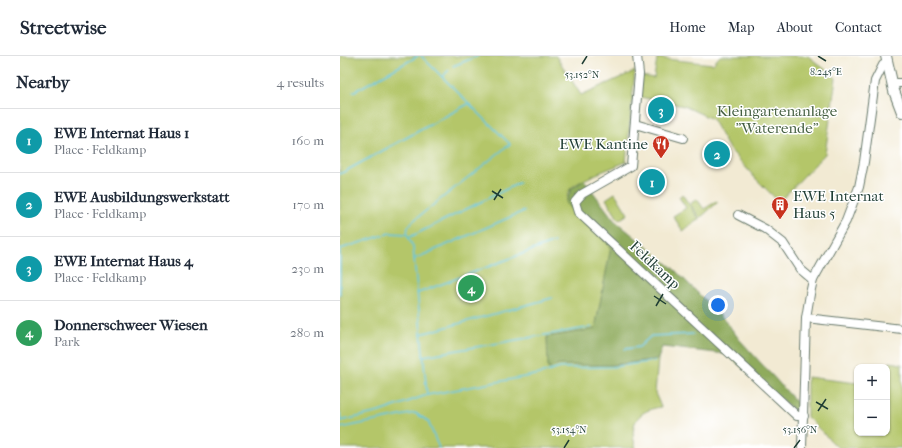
<!DOCTYPE html>
<meta charset="utf-8">
<style>
:root{--surface:#fff;--page:#f2f2f3;--text:#1f2937;--muted:#747a83;--line:#e0e1e3;--accent:#c8321e}
body{margin:0;font-family:"IM FELL French Canon",serif;background:var(--page);color:var(--text)}
.controls{position:absolute;right:12px;bottom:12px;display:grid;overflow:hidden;border-radius:8px;box-shadow:0 1px 3px #0004}
.controls button{width:36px;height:36px;display:grid;place-items:center;padding:0;border:0;border-bottom:1px solid var(--line);background:var(--surface);color:var(--text);font:20px sans-serif}
.you{position:absolute;left:378px;top:249px;width:14px;height:14px;margin:-10px;border:3px solid #fff;border-radius:50%;background:#1a73e8;box-shadow:0 0 0 6px #1a73e833}
.badge{display:grid;place-items:center;width:26px;height:26px;border-radius:50%;background:var(--accent);color:#fff;font-size:13px;font-weight:700}
.pin{position:absolute;translate:-50% -50%;border:2px solid #fff;box-shadow:0 1px 4px #0006}
.list{margin:0;padding:0;list-style:none}
h2{display:flex;justify-content:space-between;align-items:center;height:52px;margin:0;padding:0 16px;font-size:17px}
h2 small{font-size:13px;font-weight:400;color:var(--muted)}
.list li{display:grid;grid-template-columns:26px 1fr auto;gap:12px;align-items:center;box-sizing:border-box;height:64px;padding:0 16px;border-top:1px solid var(--line)}
.list b{display:block;font-size:15px;white-space:nowrap}
.list p{margin:0;font-size:13px;white-space:nowrap;color:var(--muted)}
.list em{font-size:13px;font-style:normal;color:var(--muted)}
.map{position:relative;flex:none;width:562px;height:392px;overflow:hidden}
header{display:flex;align-items:center;gap:24px;box-sizing:border-box;height:56px;padding:0 20px;background:var(--surface);border-bottom:1px solid var(--line)}
header strong{font-size:19px}
nav{display:flex;gap:22px;margin-inline-start:auto;font-size:14px}
main{display:flex}
aside{flex:1;background:var(--surface)}
.map>svg:first-child{display:block}
.green{fill:#b4c669;stroke:#6a824e}
.forest{fill:#8fab5d;stroke:#577448}
.lines{fill:none;stroke-linecap:round;stroke-linejoin:round}
.stream{stroke:#63c7e0;stroke-width:1.5}
.minor-casing{stroke:#697a6c;stroke-width:10}
.major-casing{stroke:#697a6c;stroke-width:12}
.minor{stroke:#fff;stroke-width:8}
.major{stroke:#fff;stroke-width:10}
.ticks{fill:none;stroke:#1f3d34;stroke-width:1.5}
.labels{text-anchor:middle;dominant-baseline:central;stroke-width:3;stroke-linejoin:round;paint-order:stroke}
.park-label{font-size:15px;fill:#445f41;stroke:#fff}
.poi-label{font-size:15px;fill:#1f3d34;stroke:#fff;text-anchor:end}
.street-label{font-size:15px;fill:#1f3d34;stroke:#fff}
.ticks-label{font-size:10px;text-anchor:middle;fill:#1f3d34;stroke:#fff;stroke-width:3;stroke-linejoin:round;paint-order:stroke}
</style>
<header>
<strong>Streetwise</strong>
<nav><a>Home</a><a>Map</a><a>About</a><a>Contact</a></nav>
</header>
<main>
<aside>
<h2>Nearby<small>4 results</small></h2>
<ul class="list">
<li><span class="badge" style="background:#0f9aa8">1</span><div><b>EWE Internat Haus 1</b><p>Place · Feldkamp</p></div><em>160 m</em></li>
<li><span class="badge" style="background:#0f9aa8">2</span><div><b>EWE Ausbildungswerkstatt</b><p>Place · Feldkamp</p></div><em>170 m</em></li>
<li><span class="badge" style="background:#0f9aa8">3</span><div><b>EWE Internat Haus 4</b><p>Place · Feldkamp</p></div><em>230 m</em></li>
<li><span class="badge" style="background:#2e9e5b">4</span><div><b>Donnerschweer Wiesen</b><p>Park</p></div><em>280 m</em></li>
</ul>
</aside>
<div class="map">
<svg width="562" height="392" viewBox="0 0 562 392">
<rect width="100%" height="100%" fill="#fff"/>
<filter id="ink" filterUnits="userSpaceOnUse"><feTurbulence type="fractalNoise" baseFrequency=".025" numOctaves="2"/><feDisplacementMap in="SourceGraphic" scale="8" xChannelSelector="R" yChannelSelector="G"/><feConvolveMatrix kernelMatrix="1 2 1 2 8 2 1 2 1" color-interpolation-filters="sRGB"/></filter>
<filter id="wash" filterUnits="userSpaceOnUse"><feTurbulence type="fractalNoise" baseFrequency=".012" numOctaves="4" result="noise"/><feDisplacementMap in="SourceGraphic" scale="16" xChannelSelector="R" yChannelSelector="G"/><feGaussianBlur stdDeviation="0.9" result="paint"/><feColorMatrix in="noise" values="0 0 0 0 0 0 0 0 0 0 0 0 0 0 0 0 0 1.4 0 .05"/><feComposite in="paint" operator="in"/></filter>
<g filter="url(#wash)">
<rect width="100%" height="100%" fill="#f2ead3"/>
<g class="green">
<path d="M0 0H216L241 39 295 15 286 106C274 111 238 124 230 133 227 137 227 143 226 148L271 191 255 273 207 281 209 313 219 309H272L318 303 315 337 321 351C297 354 288 369 296 392H0Z"/>
<path d="M380 0H468L496 22 485 98 439 146 416 123 388 91 372 63 344 50 300 41 301 20 314 22 317 2 373 8Z"/>
<path d="M275 137 288 158 279 164 266 143Z"/>
<path d="M342 138 359 163 343 175 333 160 346 152 339 141Z"/>
<path d="M357 143 364 153 377 145 378 146 360 162 350 148Z"/>
<path d="M550 306 562 308V392H498L467 361V321L517 327V377H547V321Z"/>
</g>
<path class="forest" d="M244 124 274 164 334 213 385 264 399 283 460 350 455 355 386 298 322 291 318 303 272 309H219L208 313 207 281 255 273 271 191 226 148 231 133Z"/>
<g class="lines">
<g class="stream">
<path d="M113 10 138 0"/>
<path d="M102 21 109 14"/>
<path d="M13 36 78 0"/>
<path d="M0 118 128 48"/>
<path d="M67 178 73 191 87 339"/>
<path d="M70 181 179 127"/>
<path d="M0 193 50 177 67 178 68 171 73 165 170 88 81 0"/>
<path d="M74 203 184 155"/>
<path d="M78 237 214 186"/>
<path d="M0 238V193"/>
<path d="M81 278 212 242"/>
<path d="M285 293 299 291 311 280 353 278"/>
<path d="M83 300 252 271"/>
<path d="M0 357 1 364"/>
<path d="M0 365 39 356 87 339 200 318 220 312 272 311 315 305"/>
<path d="M0 372 75 357 88 365 99 392"/>
</g>
</g>
</g>
<g filter="url(#ink)">
<g class="lines">
<defs>
<g id="minor">
<path d="M297 0 299 18 291 110 242 138 235 146 238 156 457 360H464"/>
<path d="M552 27H562"/>
<path d="M295 68 343 82"/>
<path d="M398 159 425 173 443 187 460 213 473 224"/>
<path d="M466 262 562 273"/>
<path d="M462 392 466 262 470 238 473 224 506 165 519 131 524 106 535 25 543 9 548 8"/>
</g>
<path id="major" d="M546 0 554 35 562 56"/>
</defs>
<use href="#minor" class="minor-casing"/>
<use href="#major" class="major-casing"/>
<use href="#minor" class="minor"/>
<use href="#major" class="major"/>
</g>
</g>
<path class="ticks" d="M478 0 486 5M242 8 247 0M152 135 163 142M154 144 161 133M314 240 326 248M316 250 323 238M476 346 488 353M478 355 486 343M224 392 229 384M454 392 460 384"/>
<defs>
<symbol id="restaurant-pin" viewBox="-11 -11 22 30"><path d="M0 17L-7.5 6A9.5 9.5 0 1 1 7.5 6Z" fill="#c8321e" stroke="#fff"/><path d="M-5-6h1v4h1v-4h1v4h1v-4h1v5L-1.5 .5V6h-2V.5L-5-1ZM5-6V6H3V1.5H1.5Q1.5-4 5-6Z" fill="#fff"/></symbol>
<symbol id="building-pin" viewBox="-11 -11 22 30"><path d="M0 17L-7.5 6A9.5 9.5 0 1 1 7.5 6Z" fill="#c8321e" stroke="#fff"/><path d="M-4-6H4V6H1V3H-1V6H-4ZM-2.5-4.3h1.7v1.8h-1.7ZM.8-4.3h1.7v1.8H.8ZM-2.5-1h1.7V.8h-1.7ZM.8-1h1.7V.8H.8Z" fill="#fff"/></symbol>
</defs>
<g fill-rule="evenodd">
<use href="#restaurant-pin" x="311" y="78" width="20" height="27"/>
<use href="#building-pin" x="430" y="139" width="20" height="27"/>
</g>
<g class="labels">
<g class="park-label">
<text x="437" y="55">Kleingartenanlage<tspan x="437" dy="17">"Waterende"</tspan></text>
</g>
<g class="poi-label">
<text x="308" y="88">EWE Kantine</text>
<text x="453" y="140" text-anchor="start">EWE Internat<tspan x="453" dy="17">Haus 5</tspan></text>
</g>
<g class="street-label">
<text transform="translate(315 209) rotate(43)">Feldkamp</text>
</g>
</g>
<g class="ticks-label">
<text x="486" y="19">8.245°E</text>
<text x="242" y="22">53.152°N</text>
<text x="229" y="377">53.154°N</text>
<text x="460" y="377">53.156°N</text>
</g>
</svg>
<div class="controls">
<button>+</button>
<button>−</button>
</div>
<div class="you"></div>
<div class="pin badge" style="left:312px;top:126px;background:#0f9aa8">1</div>
<div class="pin badge" style="left:377px;top:98px;background:#0f9aa8">2</div>
<div class="pin badge" style="left:321px;top:54px;background:#0f9aa8">3</div>
<div class="pin badge" style="left:131px;top:232px;background:#2e9e5b">4</div>
</div>
</main>
